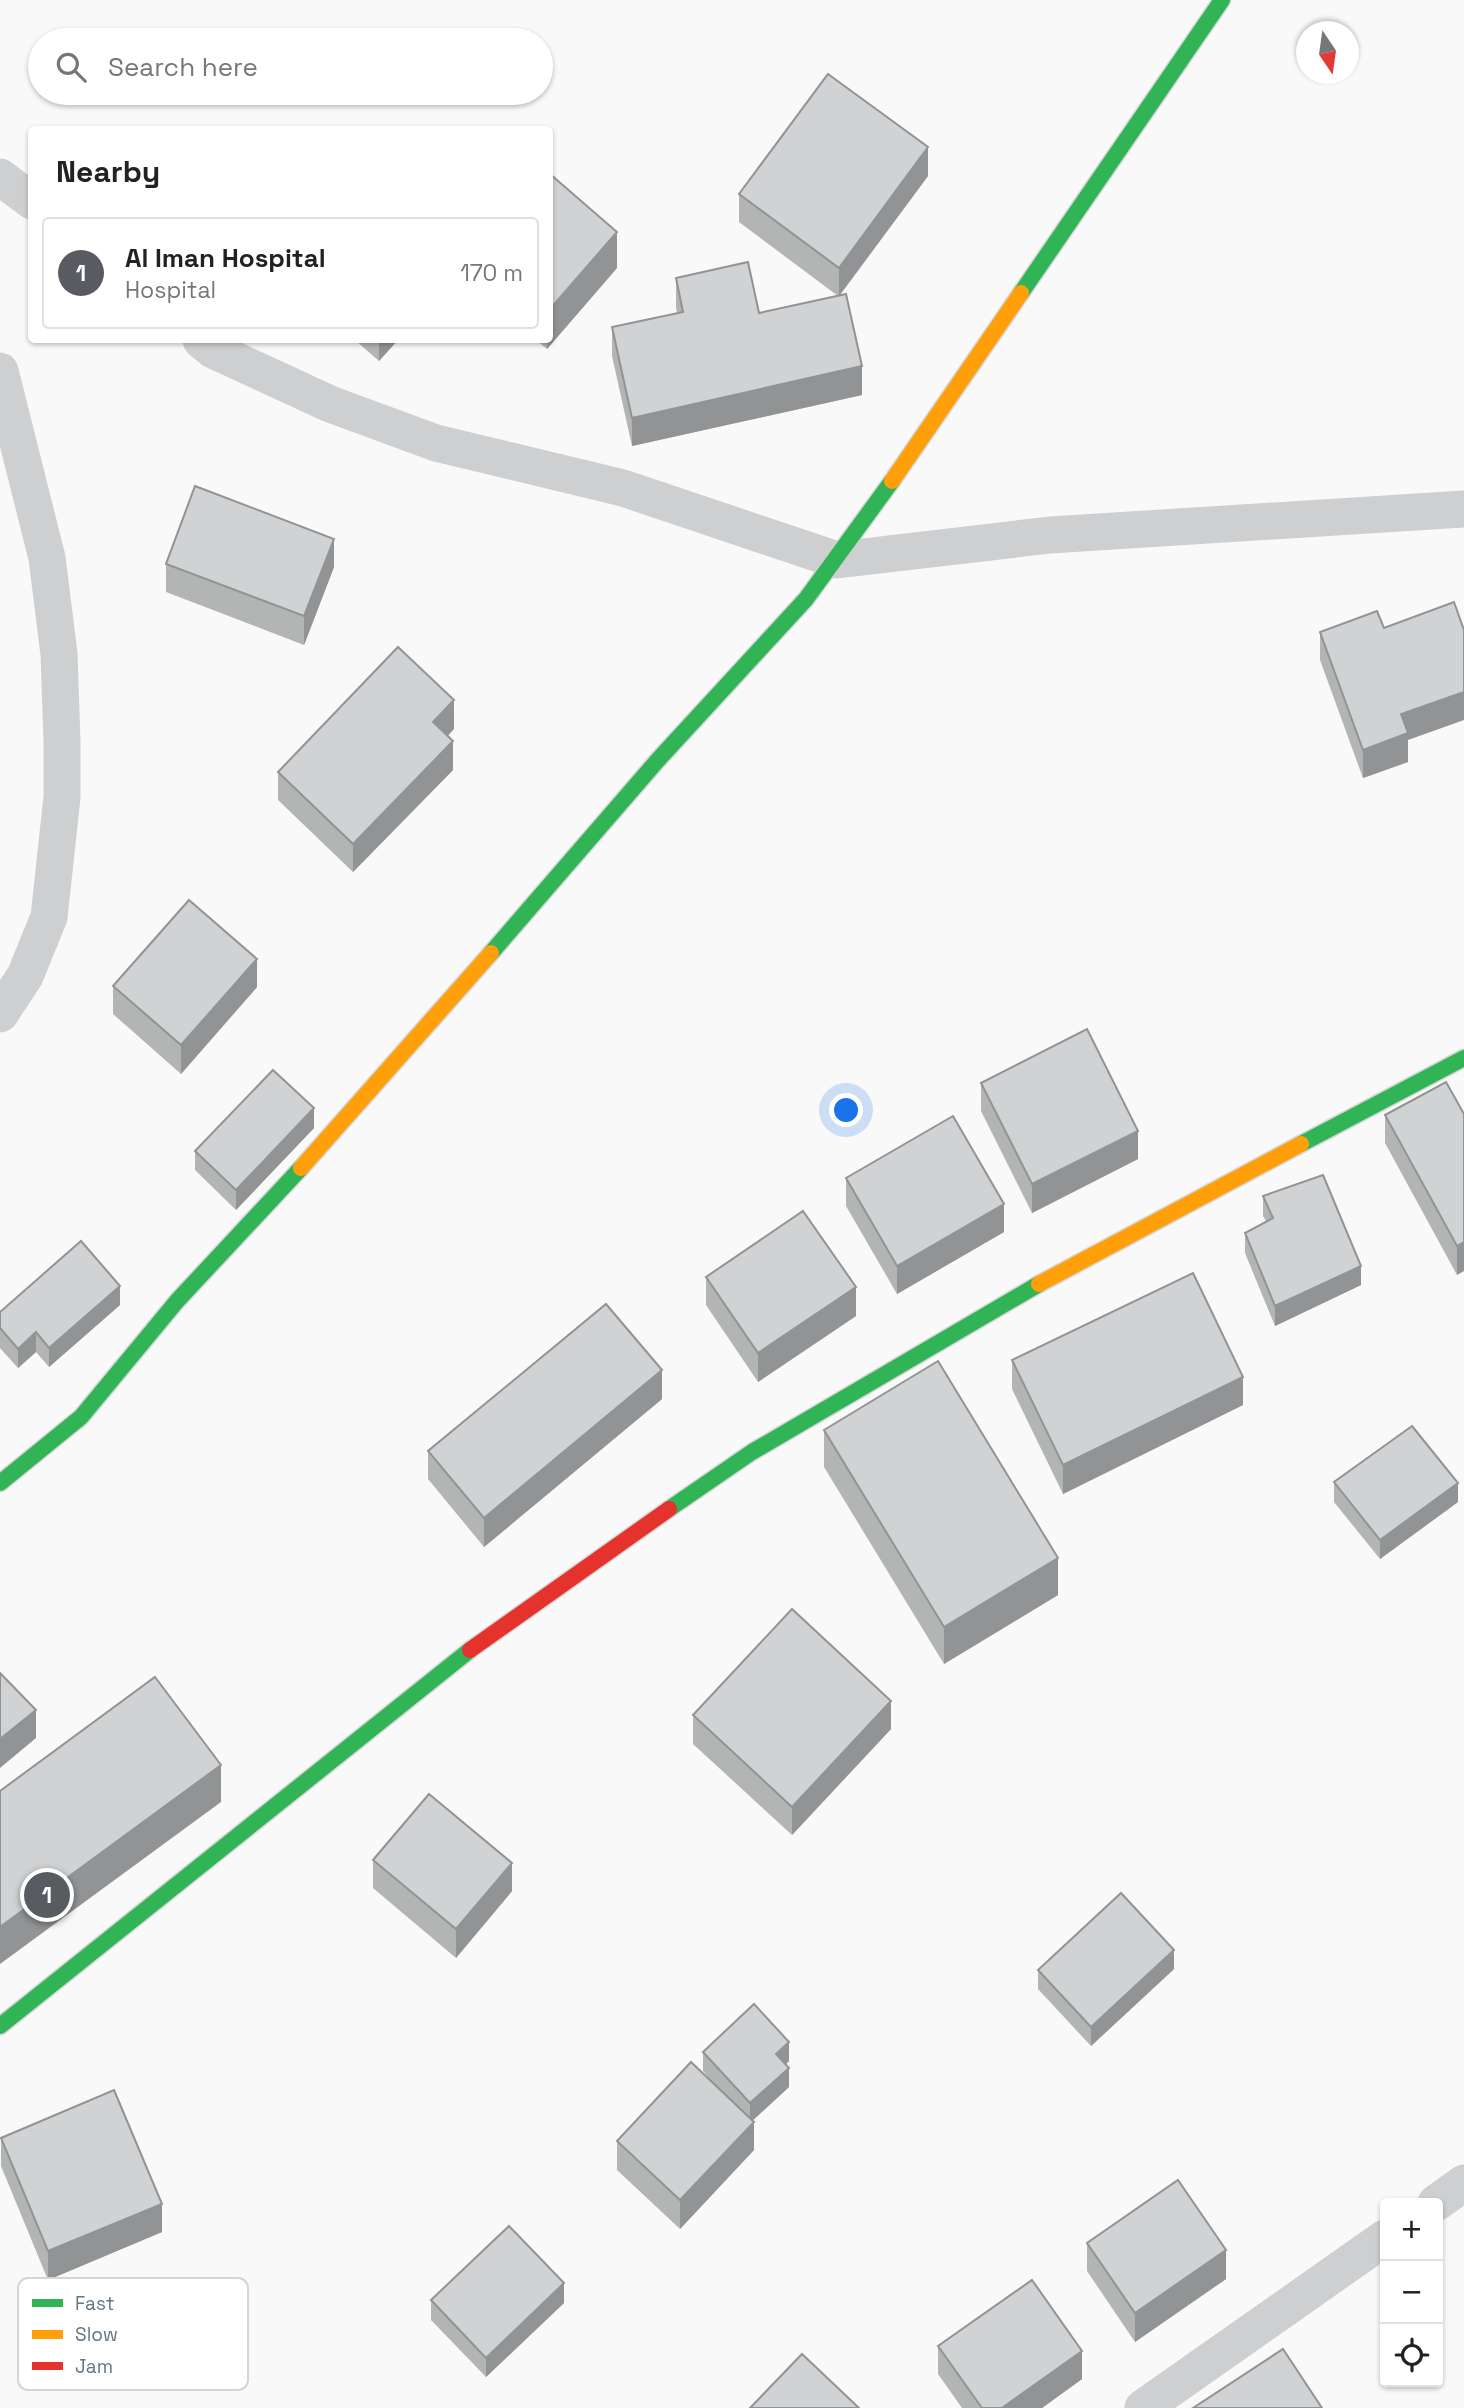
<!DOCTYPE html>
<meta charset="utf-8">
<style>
:root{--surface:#fff;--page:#f2f2f2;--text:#222;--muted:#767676;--line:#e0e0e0;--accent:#585c60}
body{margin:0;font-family:"Space Grotesk",sans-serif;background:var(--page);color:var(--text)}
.controls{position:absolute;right:21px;bottom:21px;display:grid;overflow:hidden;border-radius:7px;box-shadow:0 2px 5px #0004}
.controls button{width:63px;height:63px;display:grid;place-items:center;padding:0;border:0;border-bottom:2px solid var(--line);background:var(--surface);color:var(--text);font:35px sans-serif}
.compass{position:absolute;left:1296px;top:21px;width:63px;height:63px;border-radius:50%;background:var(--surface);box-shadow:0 2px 5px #0004;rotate:167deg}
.you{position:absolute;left:847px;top:1111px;width:24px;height:24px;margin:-18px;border:5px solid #fff;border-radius:50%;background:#1a73e8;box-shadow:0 0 0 10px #1a73e833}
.badge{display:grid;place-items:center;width:46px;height:46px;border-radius:50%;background:var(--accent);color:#fff;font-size:23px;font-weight:700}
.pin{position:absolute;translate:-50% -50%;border:4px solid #fff;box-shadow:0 2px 7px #0006}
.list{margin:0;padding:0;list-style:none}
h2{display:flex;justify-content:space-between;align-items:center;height:91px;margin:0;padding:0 28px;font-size:30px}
h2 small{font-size:23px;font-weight:400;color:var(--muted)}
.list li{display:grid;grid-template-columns:46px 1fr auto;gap:21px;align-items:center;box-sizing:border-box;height:112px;margin:0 14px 14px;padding:0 14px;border:2px solid var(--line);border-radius:7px}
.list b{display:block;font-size:26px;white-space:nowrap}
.list p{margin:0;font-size:23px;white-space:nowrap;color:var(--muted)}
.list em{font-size:23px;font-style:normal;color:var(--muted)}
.icon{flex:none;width:38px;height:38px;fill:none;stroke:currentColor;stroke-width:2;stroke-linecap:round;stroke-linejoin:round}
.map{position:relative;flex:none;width:1464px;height:2408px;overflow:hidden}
.search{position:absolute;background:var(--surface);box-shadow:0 2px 5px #0004;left:28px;top:28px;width:525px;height:77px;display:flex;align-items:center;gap:18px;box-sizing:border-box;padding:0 24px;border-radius:38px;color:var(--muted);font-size:26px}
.panel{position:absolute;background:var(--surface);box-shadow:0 2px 5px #0004;left:28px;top:126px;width:525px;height:217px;border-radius:7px}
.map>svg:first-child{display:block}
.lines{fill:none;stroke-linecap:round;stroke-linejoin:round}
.fast-casing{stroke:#d5d6d7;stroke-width:19}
.slow-casing{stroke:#d5d6d7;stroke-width:19}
.jam-casing{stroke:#d5d6d7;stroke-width:19}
.street{stroke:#cecfd0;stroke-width:37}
.fast{stroke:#30b455;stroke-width:16}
.slow{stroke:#ff9f0a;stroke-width:16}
.jam{stroke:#e5322d;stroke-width:16}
.wall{fill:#b3b5b5}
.shaded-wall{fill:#929394}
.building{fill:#d0d2d3;stroke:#929394;stroke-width:2}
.key{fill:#fff;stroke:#d1d6da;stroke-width:2}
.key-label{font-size:19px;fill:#657683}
</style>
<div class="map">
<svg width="1464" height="2408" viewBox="0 0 1464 2408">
<rect width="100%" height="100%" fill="#f9f9f9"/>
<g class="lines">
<defs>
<g id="fast">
<path d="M1021 293 1222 0"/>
<path d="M491 953 657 761 806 599 892 481"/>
<path d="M1301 1144 1464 1058"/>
<path d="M0 1483 81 1417 177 1301 301 1168"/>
<path d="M669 1509 752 1452 1039 1284"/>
<path d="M0 2026 470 1650"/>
</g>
<g id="slow">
<path d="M892 481 1021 293"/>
<path d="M301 1168 491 953"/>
<path d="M1039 1284 1301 1144"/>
</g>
<path id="jam" d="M470 1650 669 1509"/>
</defs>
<use href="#fast" class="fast-casing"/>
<use href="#slow" class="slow-casing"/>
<use href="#jam" class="jam-casing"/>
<g class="street">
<path d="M0 177 32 201"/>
<path d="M201 340 213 350 330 404 436 443 623 488 837 560 1050 535 1464 509"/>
<path d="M0 371 47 558 59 654 62 742V797L49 917 25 976 0 1014"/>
<path d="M1436 2203 1464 2183"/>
<path d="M1143 2408 1385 2238"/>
</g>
<use href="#fast" class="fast"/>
<use href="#slow" class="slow"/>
<use href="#jam" class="jam"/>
</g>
<g class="wall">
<path d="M928 176 840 295 862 395 632 446 612 356V327L677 313 676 307V278L759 313 838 296 739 222V194Z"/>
<path d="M617 268 547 349 536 340H550Z"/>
<path d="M355 340H398L379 361Z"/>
<path d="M166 564 334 567 304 645 166 592Z"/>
<path d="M1320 632 1408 740V762L1363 778 1320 660Z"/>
<path d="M454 729 448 736 453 770 353 872 278 800V772Z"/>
<path d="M113 986 257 987 181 1074 113 1014Z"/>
<path d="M981 1083 1138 1159 1032 1213 981 1111Z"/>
<path d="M1464 1114 1457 1275 1385 1143V1115Z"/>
<path d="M314 1128 236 1210 195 1170V1151Z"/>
<path d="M846 1178 1004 1232 897 1294 846 1206Z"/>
<path d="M1263 1196 1361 1285 1275 1326 1245 1253V1233L1266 1221 1263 1216Z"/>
<path d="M706 1277 856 1316 758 1382 706 1305Z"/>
<path d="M120 1305 49 1367 36 1352 18 1368 0 1348V1312Z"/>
<path d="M1012 1360 1243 1405 1063 1494 1012 1389Z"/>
<path d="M662 1399 484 1547 428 1479V1451Z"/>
<path d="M824 1430 1058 1595 944 1664 824 1467Z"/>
<path d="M1334 1482 1458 1502 1380 1559 1334 1502Z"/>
<path d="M693 1715 891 1729 792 1835 693 1744Z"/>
<path d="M373 1860 512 1891 456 1958 373 1888Z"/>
<path d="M1174 1969 1091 2046 1038 1989V1970Z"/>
<path d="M703 2052 789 2061 786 2064 789 2087 753 2120 754 2150 680 2229 617 2170V2141L714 2084 703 2071Z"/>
<path d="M1 2138 162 2232 48 2280 1 2166Z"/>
<path d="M1087 2243 1226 2279 1135 2342 1087 2271Z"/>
<path d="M431 2300 564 2303 486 2377 431 2320Z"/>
<path d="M938 2346 1082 2379 1042 2408H962L938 2374Z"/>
</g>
<g class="shaded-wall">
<path d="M928 147V176L839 296V268Z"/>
<path d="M617 232V268L547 349V340H550V309Z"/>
<path d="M379 340H398L379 361Z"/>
<path d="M862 366V395L632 446V418Z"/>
<path d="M334 539V567L304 645V616Z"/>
<path d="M1464 692V720L1408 740V762L1363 778V750L1401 714Z"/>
<path d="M454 700V729L433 750V722Z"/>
<path d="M453 741V770L353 872V844Z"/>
<path d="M257 959V987L181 1074V1045Z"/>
<path d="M314 1108V1128L236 1210V1190Z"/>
<path d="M1138 1131V1159L1032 1213V1184Z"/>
<path d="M1004 1204V1232L897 1294V1266Z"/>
<path d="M1464 1242V1271L1457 1275V1246Z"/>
<path d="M1361 1266V1285L1275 1326V1306Z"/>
<path d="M120 1286V1305L49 1367V1348Z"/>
<path d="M856 1287V1316L758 1382V1353Z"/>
<path d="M36 1332V1352L18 1368V1349Z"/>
<path d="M662 1370V1399L484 1547V1518Z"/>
<path d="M1243 1377V1405L1063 1494V1465Z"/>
<path d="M1458 1483V1502L1380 1559V1540Z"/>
<path d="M1058 1558V1595L944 1664V1627Z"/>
<path d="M891 1701V1729L792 1835V1807Z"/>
<path d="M36 1710V1738L0 1768V1739Z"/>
<path d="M221 1765V1802L0 1964V1927Z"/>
<path d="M512 1863V1891L456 1958V1929Z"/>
<path d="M1174 1950V1969L1091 2046V2027Z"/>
<path d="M789 2042V2061L776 2074V2054Z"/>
<path d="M789 2068V2087L750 2123V2103Z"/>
<path d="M754 2122V2150L680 2229V2200Z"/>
<path d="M162 2204V2232L48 2280V2251Z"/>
<path d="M1226 2250V2279L1135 2342V2313Z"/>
<path d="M564 2283V2303L486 2377V2358Z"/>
<path d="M1082 2351V2379L1042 2408H1002Z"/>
</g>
<g class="building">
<path d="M828 74 928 147 839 268 739 194Z"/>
<path d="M550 174 617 232 550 309Z"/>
<path d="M748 262 759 313 846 294 862 366 632 418 612 327 683 312 676 278Z"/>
<path d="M195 486 334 539 304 616 166 564Z"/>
<path d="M1454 602 1464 630V692L1401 714 1408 733 1363 750 1320 632 1377 611 1384 628Z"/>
<path d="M398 647 454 700 433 722 453 741 353 844 278 772Z"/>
<path d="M189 900 257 959 181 1045 113 986Z"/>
<path d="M1087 1029 1138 1131 1032 1184 981 1083Z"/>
<path d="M273 1070 314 1108 236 1190 195 1151Z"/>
<path d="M1446 1082 1464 1114V1242L1457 1246 1385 1115Z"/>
<path d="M953 1116 1004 1204 897 1266 846 1178Z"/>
<path d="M1323 1175 1361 1266 1275 1306 1245 1233 1273 1218 1263 1196Z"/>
<path d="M803 1211 856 1287 758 1353 706 1277Z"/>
<path d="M81 1241 120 1286 49 1348 36 1332 18 1349 0 1328V1312Z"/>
<path d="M1193 1273 1243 1377 1063 1465 1012 1360Z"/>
<path d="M606 1304 662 1370 484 1518 428 1451Z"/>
<path d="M938 1361 1058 1558 944 1627 824 1430Z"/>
<path d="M1412 1426 1458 1483 1380 1540 1334 1482Z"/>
<path d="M792 1609 891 1701 792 1807 693 1715Z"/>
<path d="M0 1673 36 1710 0 1739Z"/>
<path d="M155 1677 221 1765 0 1927V1791Z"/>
<path d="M429 1794 512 1863 456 1929 373 1860Z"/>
<path d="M1121 1893 1174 1950 1091 2027 1038 1970Z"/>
<path d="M754 2004 789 2042 776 2054 789 2068 750 2103 703 2052Z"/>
<path d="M691 2062 754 2122 680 2200 617 2141Z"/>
<path d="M114 2090 162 2204 48 2251 1 2138Z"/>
<path d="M1178 2180 1226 2250 1135 2313 1087 2243Z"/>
<path d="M509 2226 564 2283 486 2358 431 2300Z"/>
<path d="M1032 2280 1082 2351 1002 2408H982L938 2346Z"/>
<path d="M1283 2349 1322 2408H1193Z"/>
<path d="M802 2354 859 2408H750Z"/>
</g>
<rect x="18" y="2278" width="230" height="112" rx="10" class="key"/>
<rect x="32" y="2299" width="31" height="8" fill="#30b455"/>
<rect x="32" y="2330" width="31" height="9" fill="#ff9f0a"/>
<rect x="32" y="2362" width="31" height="8" fill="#e5322d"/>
<g class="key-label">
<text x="75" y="2310">Fast</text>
<text x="75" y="2341">Slow</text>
<text x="75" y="2373">Jam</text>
</g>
</svg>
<div class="controls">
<button>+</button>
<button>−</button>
<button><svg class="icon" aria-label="locate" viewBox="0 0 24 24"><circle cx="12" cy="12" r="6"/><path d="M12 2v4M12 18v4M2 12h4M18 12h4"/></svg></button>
</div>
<svg class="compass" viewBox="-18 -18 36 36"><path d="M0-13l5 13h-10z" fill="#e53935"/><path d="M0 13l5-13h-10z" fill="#767676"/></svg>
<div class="you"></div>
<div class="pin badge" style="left:47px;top:1895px">1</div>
<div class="search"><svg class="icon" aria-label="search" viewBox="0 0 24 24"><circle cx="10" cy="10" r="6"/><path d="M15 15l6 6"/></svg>Search here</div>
<section class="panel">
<h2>Nearby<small></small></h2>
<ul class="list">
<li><span class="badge">1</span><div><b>Al Iman Hospital</b><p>Hospital</p></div><em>170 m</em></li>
</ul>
</section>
</div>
